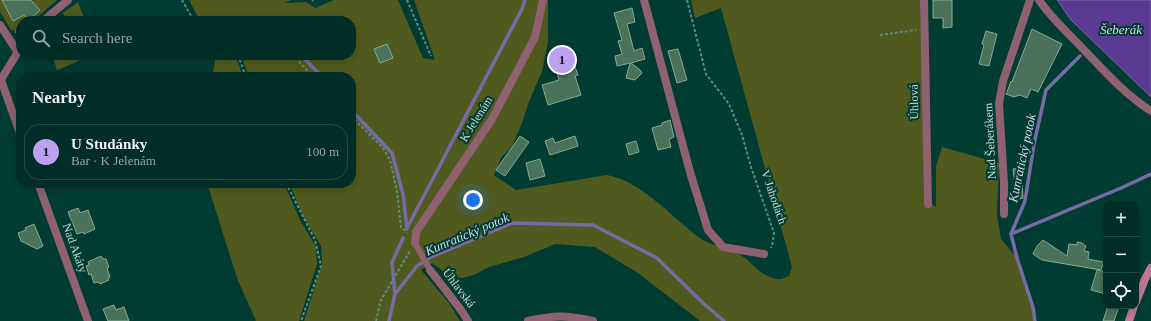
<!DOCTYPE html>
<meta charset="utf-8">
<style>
:root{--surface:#002d25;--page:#0e3932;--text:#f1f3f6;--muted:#95a8a7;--line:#224942;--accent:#bca0f2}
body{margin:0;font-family:"Times New Roman",serif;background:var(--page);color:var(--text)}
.controls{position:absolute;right:12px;bottom:12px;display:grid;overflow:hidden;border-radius:8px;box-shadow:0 2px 10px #0003}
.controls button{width:36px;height:36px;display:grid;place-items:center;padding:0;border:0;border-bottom:1px solid var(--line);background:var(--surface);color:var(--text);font:20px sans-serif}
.you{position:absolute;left:473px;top:200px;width:14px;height:14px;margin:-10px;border:3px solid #fff;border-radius:50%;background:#1a73e8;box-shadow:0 0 0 6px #1a73e833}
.badge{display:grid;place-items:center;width:26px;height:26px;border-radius:50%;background:var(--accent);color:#111;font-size:13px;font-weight:700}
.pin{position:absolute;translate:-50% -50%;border:2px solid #fff;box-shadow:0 1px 4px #0006}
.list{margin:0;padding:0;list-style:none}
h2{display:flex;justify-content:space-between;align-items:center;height:52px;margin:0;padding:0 16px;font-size:17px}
h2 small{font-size:13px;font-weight:400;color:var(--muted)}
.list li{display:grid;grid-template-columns:26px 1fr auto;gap:12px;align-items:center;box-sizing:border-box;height:56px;margin:0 8px 8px;padding:0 8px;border:1px solid var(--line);border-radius:16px}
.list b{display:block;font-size:15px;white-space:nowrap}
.list p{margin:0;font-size:13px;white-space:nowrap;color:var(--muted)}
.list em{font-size:13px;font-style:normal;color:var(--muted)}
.icon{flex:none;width:22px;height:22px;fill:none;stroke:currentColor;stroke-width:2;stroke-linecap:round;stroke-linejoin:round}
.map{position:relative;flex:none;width:1151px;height:321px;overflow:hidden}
.search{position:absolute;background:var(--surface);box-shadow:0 2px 10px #0003;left:16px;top:16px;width:340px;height:44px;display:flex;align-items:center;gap:10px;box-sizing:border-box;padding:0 14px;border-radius:16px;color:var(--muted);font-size:15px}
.panel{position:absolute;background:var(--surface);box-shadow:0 2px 10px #0003;left:16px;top:72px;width:340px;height:116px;border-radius:16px}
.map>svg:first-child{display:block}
.green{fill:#515a1e}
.water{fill:#593991;stroke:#786aa5}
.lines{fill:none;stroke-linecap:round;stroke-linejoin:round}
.stream{stroke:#786aa5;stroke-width:3.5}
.building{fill:#4a725a;stroke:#83ad92}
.path{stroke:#5f8b81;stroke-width:2;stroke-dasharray:3 2;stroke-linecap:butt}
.lane{stroke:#8f6171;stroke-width:6}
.street{stroke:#8f6171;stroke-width:8}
.secondary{stroke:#c27a94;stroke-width:8}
.labels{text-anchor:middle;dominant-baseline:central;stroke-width:4;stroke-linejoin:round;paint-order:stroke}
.street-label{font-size:12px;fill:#c2ddd5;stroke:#003c31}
.water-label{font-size:13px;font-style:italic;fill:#dbd5ed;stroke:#003c31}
</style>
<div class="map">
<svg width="1151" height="321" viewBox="0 0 1151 321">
<rect width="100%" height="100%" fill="#003c31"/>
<g class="green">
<path d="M0 0H2L13 21 24 15 29 20 40 10 32 0 27 3 26 0H57L33 21H21V31L19 32 11 30 0 12Z"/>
<path d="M189 0H291L285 3 306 2 315 8 334 0H398L423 58 435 60 414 0H548V42L542 71 528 104 522 123 512 146 501 158 494 175 516 190 607 175C644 182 672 219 703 240 714 247 731 248 742 256 754 264 762 278 778 279 781 280 786 277 789 276L792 267 721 8 695 18 691 0H921L924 200 936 207V166L942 147 999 163 997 215 1001 239 1017 258 1033 307 1035 321H700L638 273 595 247 555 244 524 257 489 267 476 274 463 278 454 277 447 274 432 263 421 270 449 303 460 321H304L322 264 321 246 304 218 289 183H351V77H249L241 55H351V21H200Z"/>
<path d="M78 2 85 21H66L63 13Z"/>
<path d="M52 55H56L58 57 64 55H93L57 70Z"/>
<path d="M232 55 238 62 243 77H212L215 62 213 56Z"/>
<path d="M207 183H284L300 220 316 247 317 264 299 321H256L237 278Z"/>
</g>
<path class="water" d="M1057 0H1151V97L1071 20Z"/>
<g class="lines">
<g class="stream">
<path d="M301 55 322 77"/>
<path d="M351 110 392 153 403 194 407 229"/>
<path d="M407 228 522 9 525 0"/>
<path d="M1011 234 1121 188 1151 174"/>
<path d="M395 294 392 263 403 238"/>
<path d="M389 321 395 294 417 266 431 257 512 223 593 225 657 258 704 304 724 321"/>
<path d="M1035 321 1033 307 1017 258 1011 234 1025 201 1034 144 1046 90 1080 56"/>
</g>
</g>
<g class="building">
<path d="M2 0H31L40 10 29 20 24 15 13 21Z"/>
<path d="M933 0H952V27L943 28V18H933Z"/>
<path d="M632 8 635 22 627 24 634 51 642 48 645 59 631 63 639 69 642 73 635 80 626 78 630 63 617 66 615 56 622 54 618 41 622 40 614 13Z"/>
<path d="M1032 29 1062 44 1038 92 1031 89 1027 98 1020 95 1014 97 1006 94 1007 92 1011 81 1012 82Z"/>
<path d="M986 31 997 34 989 66 979 64 984 45 982 44Z"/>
<path d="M387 44 393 58 380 63 374 49Z"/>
<path d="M678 49 687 80 677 83 668 51Z"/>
<path d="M569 50 578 75 575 76 581 95 548 105 542 85 559 80 552 55Z"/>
<path d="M670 120 674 137 669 139 671 147 658 150 652 128 662 125V123Z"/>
<path d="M520 136 529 142 505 176 496 170Z"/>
<path d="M575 136 578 146 550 155 545 141 553 138 555 143Z"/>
<path d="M636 141 639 152 629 155 626 144Z"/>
<path d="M540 159 545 176 530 180 526 163Z"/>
<path d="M1021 168 1023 198 1017 199 1013 169Z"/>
<path d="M78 208 80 213 88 210 95 229 84 234 83 232 77 234 68 212Z"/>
<path d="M34 224 43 246 37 249 21 241 18 233 26 230 25 228Z"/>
<path d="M1043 240 1067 256 1069 244 1077 245V242L1082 243 1086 246 1084 251 1089 252 1088 259 1104 262 1101 270 1042 260 1033 254 1037 246Z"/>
<path d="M101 256 103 259H106L109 267 107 268 110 277 108 278 109 280 100 284 99 282 94 283 91 274 89 275 86 266 89 265 88 262Z"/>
<path d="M1097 270 1106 272V294L1091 290Z"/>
<path d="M114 305 116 310 124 307 129 321H108L103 309Z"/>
<path d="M1108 306H1119L1114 321H1103Z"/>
</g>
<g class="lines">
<g class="path">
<path d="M182 0 194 21"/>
<path d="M407 0 431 56"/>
<path d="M687 0 706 74 729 104 742 135 751 167 774 233 772 246 771 248"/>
<path d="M312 1 313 0"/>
<path d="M15 32H21"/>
<path d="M880 35 916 30"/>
<path d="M238 55 246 77"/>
<path d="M286 55 294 56 313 77"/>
<path d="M351 116 383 148 390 160 397 191 401 227 407 233"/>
<path d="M286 183 315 240 321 266 301 321"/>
<path d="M376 321 381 300 410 251"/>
</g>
<path class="lane" d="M415 243 430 270"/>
<g class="street">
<path d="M644 0 690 172 708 230 723 247 764 254"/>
<path d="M924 0 928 204"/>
<path d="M1039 0C1052 19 1071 36 1087 53 1107 74 1126 95 1151 111"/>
<path d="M43 21 68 0"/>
<path d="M0 25 17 51"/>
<path d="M1 80 21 136"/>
<path d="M0 81 21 47"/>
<path d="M38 183 88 321"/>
<path d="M1004 214V183L999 104 1003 81 1030 0"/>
<path d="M415 243 416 232 492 119 535 37 543 0"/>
<path d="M430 270 461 310 468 321"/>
<path d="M528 321C555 315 566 315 593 321"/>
</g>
<g class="secondary">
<path d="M1136 302 1145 279 1151 268"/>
<path d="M1129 321 1134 306"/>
</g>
</g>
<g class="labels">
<g class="street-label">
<text transform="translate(914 102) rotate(-91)">Úhlová</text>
<text transform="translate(476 119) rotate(-58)">K Jelenám</text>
<text transform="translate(990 141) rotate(-93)">Nad Šeberákem</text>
<text transform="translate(774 197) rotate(71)">V Jahodách</text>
<text transform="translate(75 248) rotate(70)">Nad Akáty</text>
<text transform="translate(459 288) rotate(53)">Úhlavská</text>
</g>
<g class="water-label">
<text x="1121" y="29">Šeberák</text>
<text transform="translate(1022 158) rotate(-78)">Kunratický potok</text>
<text transform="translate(467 234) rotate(-23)">Kunratický potok</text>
</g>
</g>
</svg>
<div class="controls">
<button>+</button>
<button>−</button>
<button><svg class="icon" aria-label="locate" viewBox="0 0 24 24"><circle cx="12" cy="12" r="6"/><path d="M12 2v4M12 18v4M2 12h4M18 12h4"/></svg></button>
</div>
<div class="you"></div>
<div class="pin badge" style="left:562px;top:60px">1</div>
<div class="search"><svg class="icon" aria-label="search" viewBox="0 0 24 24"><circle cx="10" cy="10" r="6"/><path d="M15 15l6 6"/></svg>Search here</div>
<section class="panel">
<h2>Nearby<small></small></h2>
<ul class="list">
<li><span class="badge">1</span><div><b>U Studánky</b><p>Bar · K Jelenám</p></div><em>100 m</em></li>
</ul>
</section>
</div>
